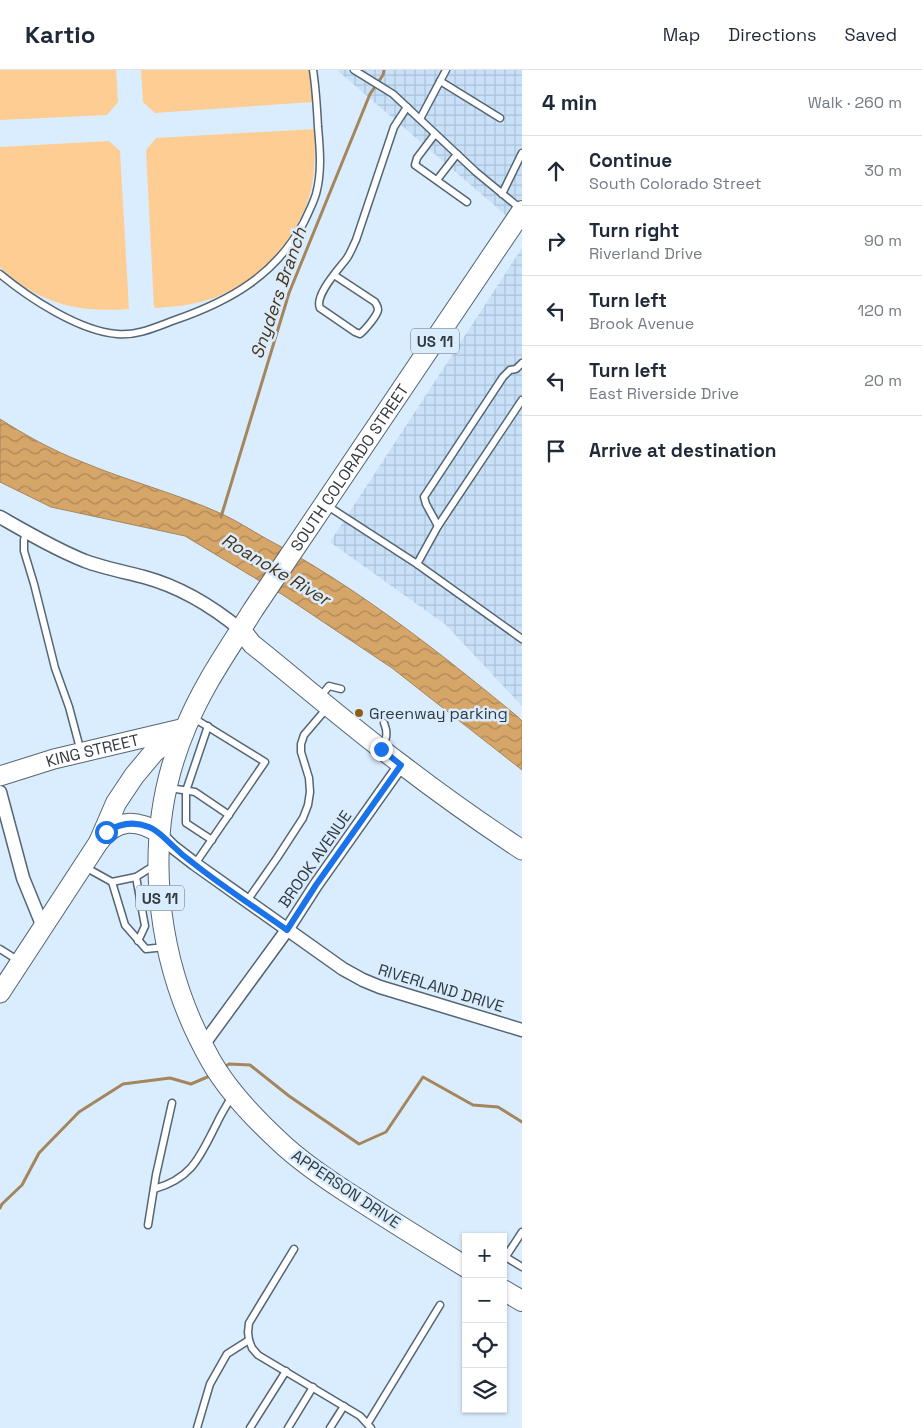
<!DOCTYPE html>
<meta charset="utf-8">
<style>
:root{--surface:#fff;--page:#f6f6f7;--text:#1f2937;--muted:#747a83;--line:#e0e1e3}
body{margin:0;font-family:"Space Grotesk",sans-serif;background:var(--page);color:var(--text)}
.controls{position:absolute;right:15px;bottom:15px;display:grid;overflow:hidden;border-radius:0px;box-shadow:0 1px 4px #0004}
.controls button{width:45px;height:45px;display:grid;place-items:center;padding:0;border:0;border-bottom:1px solid var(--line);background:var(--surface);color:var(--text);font:25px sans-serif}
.stop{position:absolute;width:15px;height:15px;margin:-11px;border:4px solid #1a73e8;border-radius:50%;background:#fff}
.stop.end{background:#1a73e8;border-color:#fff;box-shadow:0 1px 5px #0008}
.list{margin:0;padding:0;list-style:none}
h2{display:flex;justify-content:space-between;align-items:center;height:65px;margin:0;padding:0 20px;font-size:21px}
h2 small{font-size:16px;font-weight:400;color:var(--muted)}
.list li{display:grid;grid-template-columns:32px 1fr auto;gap:15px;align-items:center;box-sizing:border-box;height:70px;padding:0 20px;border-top:1px solid var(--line)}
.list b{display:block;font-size:19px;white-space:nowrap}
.list p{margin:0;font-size:16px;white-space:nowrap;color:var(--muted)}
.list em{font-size:16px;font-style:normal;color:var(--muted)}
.icon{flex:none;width:28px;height:28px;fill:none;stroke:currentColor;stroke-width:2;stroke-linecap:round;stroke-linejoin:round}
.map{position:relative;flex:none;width:522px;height:1358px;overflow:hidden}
header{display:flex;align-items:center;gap:30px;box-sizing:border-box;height:70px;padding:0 25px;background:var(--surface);border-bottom:1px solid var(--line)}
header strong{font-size:24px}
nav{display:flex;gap:28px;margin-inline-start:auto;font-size:18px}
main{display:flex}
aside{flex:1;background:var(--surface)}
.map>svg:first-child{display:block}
.industrial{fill:url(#industrial-grid)}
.pitch{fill:#fecd94}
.water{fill:url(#water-waves);stroke:#a5855c}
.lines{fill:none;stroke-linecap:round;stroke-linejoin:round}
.stream{stroke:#a5855c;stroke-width:3}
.lane-casing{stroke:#546573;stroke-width:9}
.street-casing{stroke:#546573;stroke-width:15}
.secondary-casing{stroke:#546573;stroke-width:21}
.primary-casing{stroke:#546573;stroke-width:22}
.lane{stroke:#fff;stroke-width:6}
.street{stroke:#fff;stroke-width:12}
.secondary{stroke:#fff;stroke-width:19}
.primary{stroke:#fff;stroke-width:20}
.route{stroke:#1a73e8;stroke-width:6}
.poi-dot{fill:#915e0f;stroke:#daedfe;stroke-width:2}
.labels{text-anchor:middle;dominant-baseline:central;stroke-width:5;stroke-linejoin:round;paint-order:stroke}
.shield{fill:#daedfe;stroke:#647079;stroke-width:1}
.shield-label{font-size:15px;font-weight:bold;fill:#323a40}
.street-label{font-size:16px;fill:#323a40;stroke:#daedfe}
.poi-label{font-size:16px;fill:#323a40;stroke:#daedfe;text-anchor:start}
.water-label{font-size:18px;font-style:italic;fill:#4a3419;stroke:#daedfe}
</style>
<header>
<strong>Kartio</strong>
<nav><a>Map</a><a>Directions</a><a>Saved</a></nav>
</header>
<main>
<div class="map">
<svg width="522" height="1358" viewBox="0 0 522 1358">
<defs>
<pattern id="industrial-grid" width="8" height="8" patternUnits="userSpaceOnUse" patternTransform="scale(1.25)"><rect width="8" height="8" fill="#c8e1f8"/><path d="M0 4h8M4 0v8" fill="none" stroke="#acc2d6"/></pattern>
<pattern id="water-waves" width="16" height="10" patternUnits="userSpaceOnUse" patternTransform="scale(1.25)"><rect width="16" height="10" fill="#d6a568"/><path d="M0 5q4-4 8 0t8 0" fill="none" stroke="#ae8757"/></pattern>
</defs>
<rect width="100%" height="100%" fill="#daedfe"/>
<g class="industrial">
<path d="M338 0H522V159L338 1Z"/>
<path d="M522 178V636L446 555 330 472Z"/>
</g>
<g class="pitch">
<path d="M0 0H116L118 32 107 45 0 50Z"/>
<path d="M141 0H309L313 32 155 43 143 32Z"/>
<path d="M315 59C315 80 315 100 311 120 298 170 259 212 211 229 192 235 174 237 154 238L146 80 156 68Z"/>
<path d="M109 71 120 81 129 239C79 243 38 234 0 197V77Z"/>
</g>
<path class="water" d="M0 349C25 365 52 380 80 391 127 411 176 423 222 444 237 451 251 460 265 468 357 517 438 581 518 647L522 651V700L392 598 283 525 185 466 51 437 0 412Z"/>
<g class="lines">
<g class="stream">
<path d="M221 447 289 223 370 24 383 5 384 0"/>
<path d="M223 998 229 994 250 995 289 1026 359 1074 386 1062 423 1007 473 1035 498 1037 522 1052"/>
<path d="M0 1138 2 1134 22 1115 39 1083 79 1042 123 1014 170 1008 191 1014 212 1005"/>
</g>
<defs>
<g id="lane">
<path d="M354 0 393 24 476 102 522 140"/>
<path d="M440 11 500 48"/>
<path d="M420 49 446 0"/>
<path d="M435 64 417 88 415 95 467 132"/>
<path d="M437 110 457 84"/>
<path d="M502 124 522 83"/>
<path d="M0 204C29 228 79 261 117 264 137 266 156 257 175 250 230 231 276 205 304 152 308 143 313 134 316 124 322 102 320 80 318 57 317 38 316 19 313 0"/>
<path d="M334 205 375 232C377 236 378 236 378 240 377 246 365 260 360 264L355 262 320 238C314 225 340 198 347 188 351 182 353 176 356 170L394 57 407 37"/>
<path d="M326 435 417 494 522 569"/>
<path d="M438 456 426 434 424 427 503 307 510 300 516 299 522 293"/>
<path d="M26 461 24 470V481L34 514 55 598 69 637 81 682"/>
<path d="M417 494 438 456 522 330"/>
<path d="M320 627 329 616 341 619"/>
<path d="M192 647 265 692 195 794"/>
<path d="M208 656 186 721V753L212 770"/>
<path d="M381 678C387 669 388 663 384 653"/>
<path d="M170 718 195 722 229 745"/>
<path d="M85 797 112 812 136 807 155 795"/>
<path d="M136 807 145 856 138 871"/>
<path d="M112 812 125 855 146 879 165 877"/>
<path d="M247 831 277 788 303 748 308 735 310 722 309 708 301 682V674L304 665 327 638"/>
<path d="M0 879 19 891"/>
<path d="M154 1119C193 1108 200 1086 217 1053 221 1044 227 1035 232 1026"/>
<path d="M148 1155 156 1105 172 1033"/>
<path d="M294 1179 249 1253 248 1262 249 1270 252 1278 258 1285 360 1346 371 1358"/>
<path d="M504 1186 522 1197"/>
<path d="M503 1191 522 1162"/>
<path d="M368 1353 440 1235"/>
<path d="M197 1358 210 1314 227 1284 249 1270"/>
<path d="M250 1358 286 1301"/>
<path d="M288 1358 313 1317"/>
<path d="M330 1358 344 1336"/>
</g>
<g id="street">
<path d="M0 447C28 463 55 479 85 491 104 498 125 502 144 507 181 517 212 536 241 560"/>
<path d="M0 722 23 808 43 857"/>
<path d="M159 763 173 777 195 794 343 899 363 910 380 917 522 960"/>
<path d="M203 975 287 860 316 815 401 695"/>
</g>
<g id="secondary">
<path d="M241 560 252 574C302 614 350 656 401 694 440 724 481 753 522 780"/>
<path id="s1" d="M0 706 54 689 185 658"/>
<path d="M0 923 100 770C118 749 136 749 159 763"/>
</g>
<g id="primary">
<path d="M100 770 116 733 134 706 154 682 185 658"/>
<path id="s2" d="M466 1197C425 1172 385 1147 345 1121 322 1106 300 1091 280 1072 254 1048 228 1021 211 991 154 891 140 764 186 657 203 615 229 579 253 540L522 141"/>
<path d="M503 1220 522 1231"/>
</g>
</defs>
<use href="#lane" class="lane-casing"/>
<use href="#street" class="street-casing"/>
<use href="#secondary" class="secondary-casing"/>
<use href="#primary" class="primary-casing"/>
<use href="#lane" class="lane"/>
<use href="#street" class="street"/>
<use href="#secondary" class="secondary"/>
<use href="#primary" class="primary"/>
</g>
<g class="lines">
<path class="route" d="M106 762C120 753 134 751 149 757 159 761 165 769 173 776 179 782 186 788 193 793 223 817 256 838 287 860L316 815 401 695 381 679"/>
</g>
<circle class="poi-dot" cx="359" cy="643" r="5"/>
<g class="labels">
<g class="shield">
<rect x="411" y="258.5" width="48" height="25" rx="4"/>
<rect x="136" y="815.5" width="48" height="25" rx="4"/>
</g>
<g class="shield-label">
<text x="435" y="271">US 11</text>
<text x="160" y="828">US 11</text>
</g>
<g class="street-label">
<text stroke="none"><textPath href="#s2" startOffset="985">SOUTH COLORADO STREET</textPath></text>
<text stroke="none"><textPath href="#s1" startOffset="96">KING STREET</textPath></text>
<text transform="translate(315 789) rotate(-55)">BROOK AVENUE</text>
<text transform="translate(441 918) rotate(17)">RIVERLAND DRIVE</text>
<text transform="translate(346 1119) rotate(34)">APPERSON DRIVE</text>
</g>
<g class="poi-label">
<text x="369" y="643">Greenway parking</text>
</g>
<g class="water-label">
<text transform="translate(278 223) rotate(-71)">Snyders Branch</text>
<text transform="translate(276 499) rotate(31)">Roanoke River</text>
</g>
</g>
</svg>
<div class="controls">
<button>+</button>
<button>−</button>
<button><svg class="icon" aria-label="locate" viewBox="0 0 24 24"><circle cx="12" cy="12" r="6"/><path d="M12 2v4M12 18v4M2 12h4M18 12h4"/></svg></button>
<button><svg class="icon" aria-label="layers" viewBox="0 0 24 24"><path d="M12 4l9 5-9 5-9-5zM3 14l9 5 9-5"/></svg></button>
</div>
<div class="stop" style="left:106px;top:762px"></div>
<div class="stop end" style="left:381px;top:679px"></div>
</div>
<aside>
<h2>4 min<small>Walk · 260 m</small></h2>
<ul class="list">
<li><svg class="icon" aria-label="ahead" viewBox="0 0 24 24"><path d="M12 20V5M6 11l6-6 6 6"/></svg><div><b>Continue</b><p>South Colorado Street</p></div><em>30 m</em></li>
<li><svg class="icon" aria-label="right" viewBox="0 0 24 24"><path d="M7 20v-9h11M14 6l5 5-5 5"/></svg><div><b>Turn right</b><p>Riverland Drive</p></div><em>90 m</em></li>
<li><svg class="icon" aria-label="left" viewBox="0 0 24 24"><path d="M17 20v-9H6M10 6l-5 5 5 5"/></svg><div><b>Turn left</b><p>Brook Avenue</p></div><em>120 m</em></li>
<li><svg class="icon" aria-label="left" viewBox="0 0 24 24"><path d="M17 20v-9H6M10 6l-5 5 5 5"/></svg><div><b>Turn left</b><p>East Riverside Drive</p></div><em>20 m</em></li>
<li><svg class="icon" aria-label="arrive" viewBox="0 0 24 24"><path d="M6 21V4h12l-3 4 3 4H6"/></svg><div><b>Arrive at destination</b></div></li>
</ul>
</aside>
</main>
